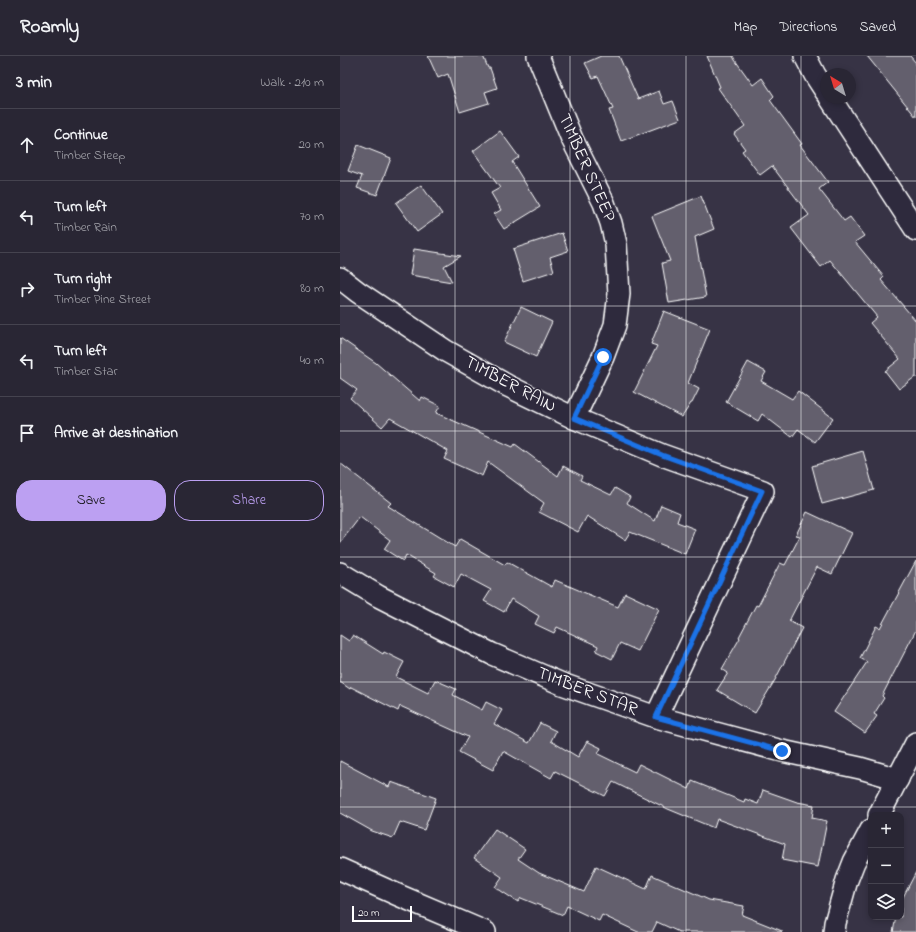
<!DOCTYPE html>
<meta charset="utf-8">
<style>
:root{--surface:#292634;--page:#312e3c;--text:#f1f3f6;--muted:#a5a5ac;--line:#45434f;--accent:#bca0f2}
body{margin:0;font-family:"Indie Flower",sans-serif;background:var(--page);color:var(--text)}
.controls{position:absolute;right:12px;bottom:12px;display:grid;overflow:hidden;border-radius:8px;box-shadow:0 2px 6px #0003}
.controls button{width:36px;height:36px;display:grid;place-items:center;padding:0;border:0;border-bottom:1px solid var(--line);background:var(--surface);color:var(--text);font:20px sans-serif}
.compass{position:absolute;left:480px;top:12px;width:36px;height:36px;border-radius:50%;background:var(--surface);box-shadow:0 2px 6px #0003;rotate:322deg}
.scale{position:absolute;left:12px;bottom:10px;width:60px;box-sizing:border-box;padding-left:4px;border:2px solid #fff;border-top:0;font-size:11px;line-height:14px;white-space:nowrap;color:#fff;-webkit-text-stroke:3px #2f2a3d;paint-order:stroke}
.stop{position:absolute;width:12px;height:12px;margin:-9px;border:3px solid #1a73e8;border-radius:50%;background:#fff}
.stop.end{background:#1a73e8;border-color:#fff;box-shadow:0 1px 4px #0008}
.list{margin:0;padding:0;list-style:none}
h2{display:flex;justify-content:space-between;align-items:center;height:52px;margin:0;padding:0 16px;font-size:17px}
h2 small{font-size:13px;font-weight:400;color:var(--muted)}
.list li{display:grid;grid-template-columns:26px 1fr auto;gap:12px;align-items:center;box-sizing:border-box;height:72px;padding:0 16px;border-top:1px solid var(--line)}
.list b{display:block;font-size:15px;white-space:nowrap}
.list p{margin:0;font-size:13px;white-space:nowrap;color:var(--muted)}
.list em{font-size:13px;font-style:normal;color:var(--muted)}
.actions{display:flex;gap:8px;padding:12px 16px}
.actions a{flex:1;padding:9px 0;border:1px solid var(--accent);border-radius:16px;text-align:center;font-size:14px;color:var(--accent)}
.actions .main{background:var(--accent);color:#111}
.icon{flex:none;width:22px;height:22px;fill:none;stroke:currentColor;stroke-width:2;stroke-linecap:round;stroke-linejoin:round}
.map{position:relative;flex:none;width:576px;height:876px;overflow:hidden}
header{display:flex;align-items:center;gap:24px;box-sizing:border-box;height:56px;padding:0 20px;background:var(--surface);border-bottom:1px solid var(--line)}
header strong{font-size:19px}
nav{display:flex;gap:22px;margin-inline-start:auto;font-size:14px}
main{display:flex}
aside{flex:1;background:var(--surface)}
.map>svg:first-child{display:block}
.building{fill:#635f6d;stroke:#fff}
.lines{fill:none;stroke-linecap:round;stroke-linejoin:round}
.minor-casing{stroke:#fff;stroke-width:24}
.minor{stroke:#2f2a3d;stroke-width:21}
.route{stroke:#1a73e8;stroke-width:5}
.grid{fill:none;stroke:#fff;stroke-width:1;stroke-opacity:0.55}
.labels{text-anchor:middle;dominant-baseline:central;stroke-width:3.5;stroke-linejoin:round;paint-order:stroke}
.street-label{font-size:18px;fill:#fff;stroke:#2f2a3d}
</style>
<header>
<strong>Roamly</strong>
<nav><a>Map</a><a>Directions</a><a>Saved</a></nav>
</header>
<main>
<aside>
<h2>3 min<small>Walk · 210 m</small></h2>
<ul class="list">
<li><svg class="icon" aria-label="ahead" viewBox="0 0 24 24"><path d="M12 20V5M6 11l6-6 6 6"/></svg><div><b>Continue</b><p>Timber Steep</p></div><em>20 m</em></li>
<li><svg class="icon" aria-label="left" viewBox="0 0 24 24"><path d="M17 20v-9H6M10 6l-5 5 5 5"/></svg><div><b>Turn left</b><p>Timber Rain</p></div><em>70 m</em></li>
<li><svg class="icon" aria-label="right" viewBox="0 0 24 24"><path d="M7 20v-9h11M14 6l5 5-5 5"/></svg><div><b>Turn right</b><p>Timber Pine Street</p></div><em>80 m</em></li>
<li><svg class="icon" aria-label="left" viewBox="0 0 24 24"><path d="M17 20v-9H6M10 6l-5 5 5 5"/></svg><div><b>Turn left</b><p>Timber Star</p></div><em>40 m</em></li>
<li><svg class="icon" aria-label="arrive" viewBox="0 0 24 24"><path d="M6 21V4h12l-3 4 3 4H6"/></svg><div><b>Arrive at destination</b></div></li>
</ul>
<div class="actions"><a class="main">Save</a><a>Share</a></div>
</aside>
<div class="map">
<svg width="576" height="876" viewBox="0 0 576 876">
<rect width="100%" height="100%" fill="#373345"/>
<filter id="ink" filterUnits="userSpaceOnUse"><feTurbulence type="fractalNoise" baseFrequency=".025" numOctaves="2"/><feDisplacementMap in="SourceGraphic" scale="8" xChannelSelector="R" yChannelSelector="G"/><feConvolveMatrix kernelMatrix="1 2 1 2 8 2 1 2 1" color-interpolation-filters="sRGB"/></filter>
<g filter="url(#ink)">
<g class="building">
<path d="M88 0H143L148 12H150L157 32 145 36 149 47 120 56 108 18 98 22Z"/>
<path d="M261 0H279L298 43 319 35 324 48 333 45 340 63 281 85 269 54 273 53 258 20 253 22 245 7Z"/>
<path d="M367 0H393L395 4 413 29 422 22 434 40 430 44 462 88 460 89 488 126 479 133 504 165 510 161 524 180 515 186 544 221 541 224 576 265V322L575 321 559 333 545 315 560 303 530 267 537 261 490 204 481 211 451 172 469 159 432 110 420 119 402 95 405 93 394 78 405 70 378 32 380 31Z"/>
<path d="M527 0H570L576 7V61Z"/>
<path d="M160 75 179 101 172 106 200 151 164 173 154 158 161 154 151 137 160 132 133 95Z"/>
<path d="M18 89 51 102 37 139 17 132 22 120 8 115Z"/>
<path d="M81 129 102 158 77 176 56 147Z"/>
<path d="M361 140 374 173 355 181 366 241 329 247 322 207 330 205 312 160Z"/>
<path d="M222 177 228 195 210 201 214 215 183 225 173 193Z"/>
<path d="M74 193 121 200 104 210 112 226 70 219Z"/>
<path d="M181 251 212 266 196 301 164 286Z"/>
<path d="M324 255 370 273 348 327 359 333 352 347H351L342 361 294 336 317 290 311 288Z"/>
<path d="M0 282 36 307 80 345 82 341 100 350 96 357 173 391 175 388 218 420 223 410 242 420 240 424 271 439 275 432 290 441 287 447 315 465 321 449 340 457 337 466 355 473 345 498 290 476 285 484 247 460 238 476 199 456 204 447 148 406 142 420 104 403 108 395 50 362 42 371 10 342 17 334 0 322Z"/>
<path d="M408 306 426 316 421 325 452 343 458 335 493 362 475 386 458 373 452 381 422 358 418 365 386 346Z"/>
<path d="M523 395 534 434 482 448 472 410Z"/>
<path d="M0 407 51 447 48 450 115 491 120 483 165 509 167 506 212 531 215 524 278 551 285 537 319 553 298 595 280 587 272 603 256 595 258 590 217 571 214 577 195 568 199 560 171 543 164 556 144 545 151 534 121 518 114 531 94 520 96 517 66 499 63 505 44 493 50 484 20 461 0 487Z"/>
<path d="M467 456 512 477 492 518 477 511 449 565 462 572 435 624 415 657 377 634 388 617 382 613 400 582 399 581 416 549 418 550 440 507 445 509 460 480 456 479Z"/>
<path d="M576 505V574L542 640 544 642 534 658 537 660 525 677 494 656 527 606 520 602 536 570 540 572Z"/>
<path d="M0 579 9 585 13 579 43 598 44 596 64 606 56 621 88 637 95 624 116 633 113 639 142 654 146 646 162 654 154 668 189 687 200 667 216 675 211 685 238 701 247 685 261 692 258 698 295 716 299 708 349 733 352 725 404 746 405 743 418 748 423 734 457 746 474 749 472 762 487 765 478 811 442 804 445 788 377 763 374 772 328 753 273 726 265 740 215 715 211 722 163 695 153 714 119 696 128 681 60 650 58 655 11 631 10 633 0 626Z"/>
<path d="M0 705 49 731 51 726 96 742 84 774 60 766 53 782 32 775 0 757Z"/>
<path d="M155 773 185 793 178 803 199 817 244 836 256 810 306 833 312 819 369 844 404 850 402 859 442 875V876H339L317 866 312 876H298L262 859 259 865 227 850 223 859 181 842 178 846 155 831 162 821 134 802Z"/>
<path d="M576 816V876H553L556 861H561V845Z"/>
</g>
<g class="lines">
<defs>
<g id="minor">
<path d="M198 0 232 83 264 147 271 167 276 188 279 238 275 269 263 301 234 362"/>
<path d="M465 0 475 19 486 36"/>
<path d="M490 42 576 174"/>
<path d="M0 222 18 236 106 295 168 330 234 362 322 399 423 435 316 661"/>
<path d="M0 517 38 540 152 598 222 628 316 661 442 695 520 712 558 723"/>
<path d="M539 759 576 687"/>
<path d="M0 813 58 839 145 876"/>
<path d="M494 876 495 867 507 824 514 806 531 774"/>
</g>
</defs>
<use href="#minor" class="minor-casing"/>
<use href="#minor" class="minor"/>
</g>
</g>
<g class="lines" filter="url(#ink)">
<path class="route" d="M263 301 234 362 322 399 422 435 316 661 442 695"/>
</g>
<path class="grid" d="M115 0V876M230 0V876M346 0V876M461 0V876M0 125H576M0 250H576M0 375H576M0 501H576M0 626H576M0 751H576"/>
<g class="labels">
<g class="street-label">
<text transform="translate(246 112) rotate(66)">TIMBER STEEP</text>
<text transform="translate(170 329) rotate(28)">TIMBER RAIN</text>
<text transform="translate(247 636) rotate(21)">TIMBER STAR</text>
</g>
</g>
</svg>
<div class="controls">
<button>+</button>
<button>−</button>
<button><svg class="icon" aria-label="layers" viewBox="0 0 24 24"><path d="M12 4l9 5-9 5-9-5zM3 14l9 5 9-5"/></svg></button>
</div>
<svg class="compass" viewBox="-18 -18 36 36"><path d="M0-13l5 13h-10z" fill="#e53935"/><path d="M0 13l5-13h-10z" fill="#a5a5ac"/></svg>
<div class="scale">20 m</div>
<div class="stop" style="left:263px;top:301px"></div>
<div class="stop end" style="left:442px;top:695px"></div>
</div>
</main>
